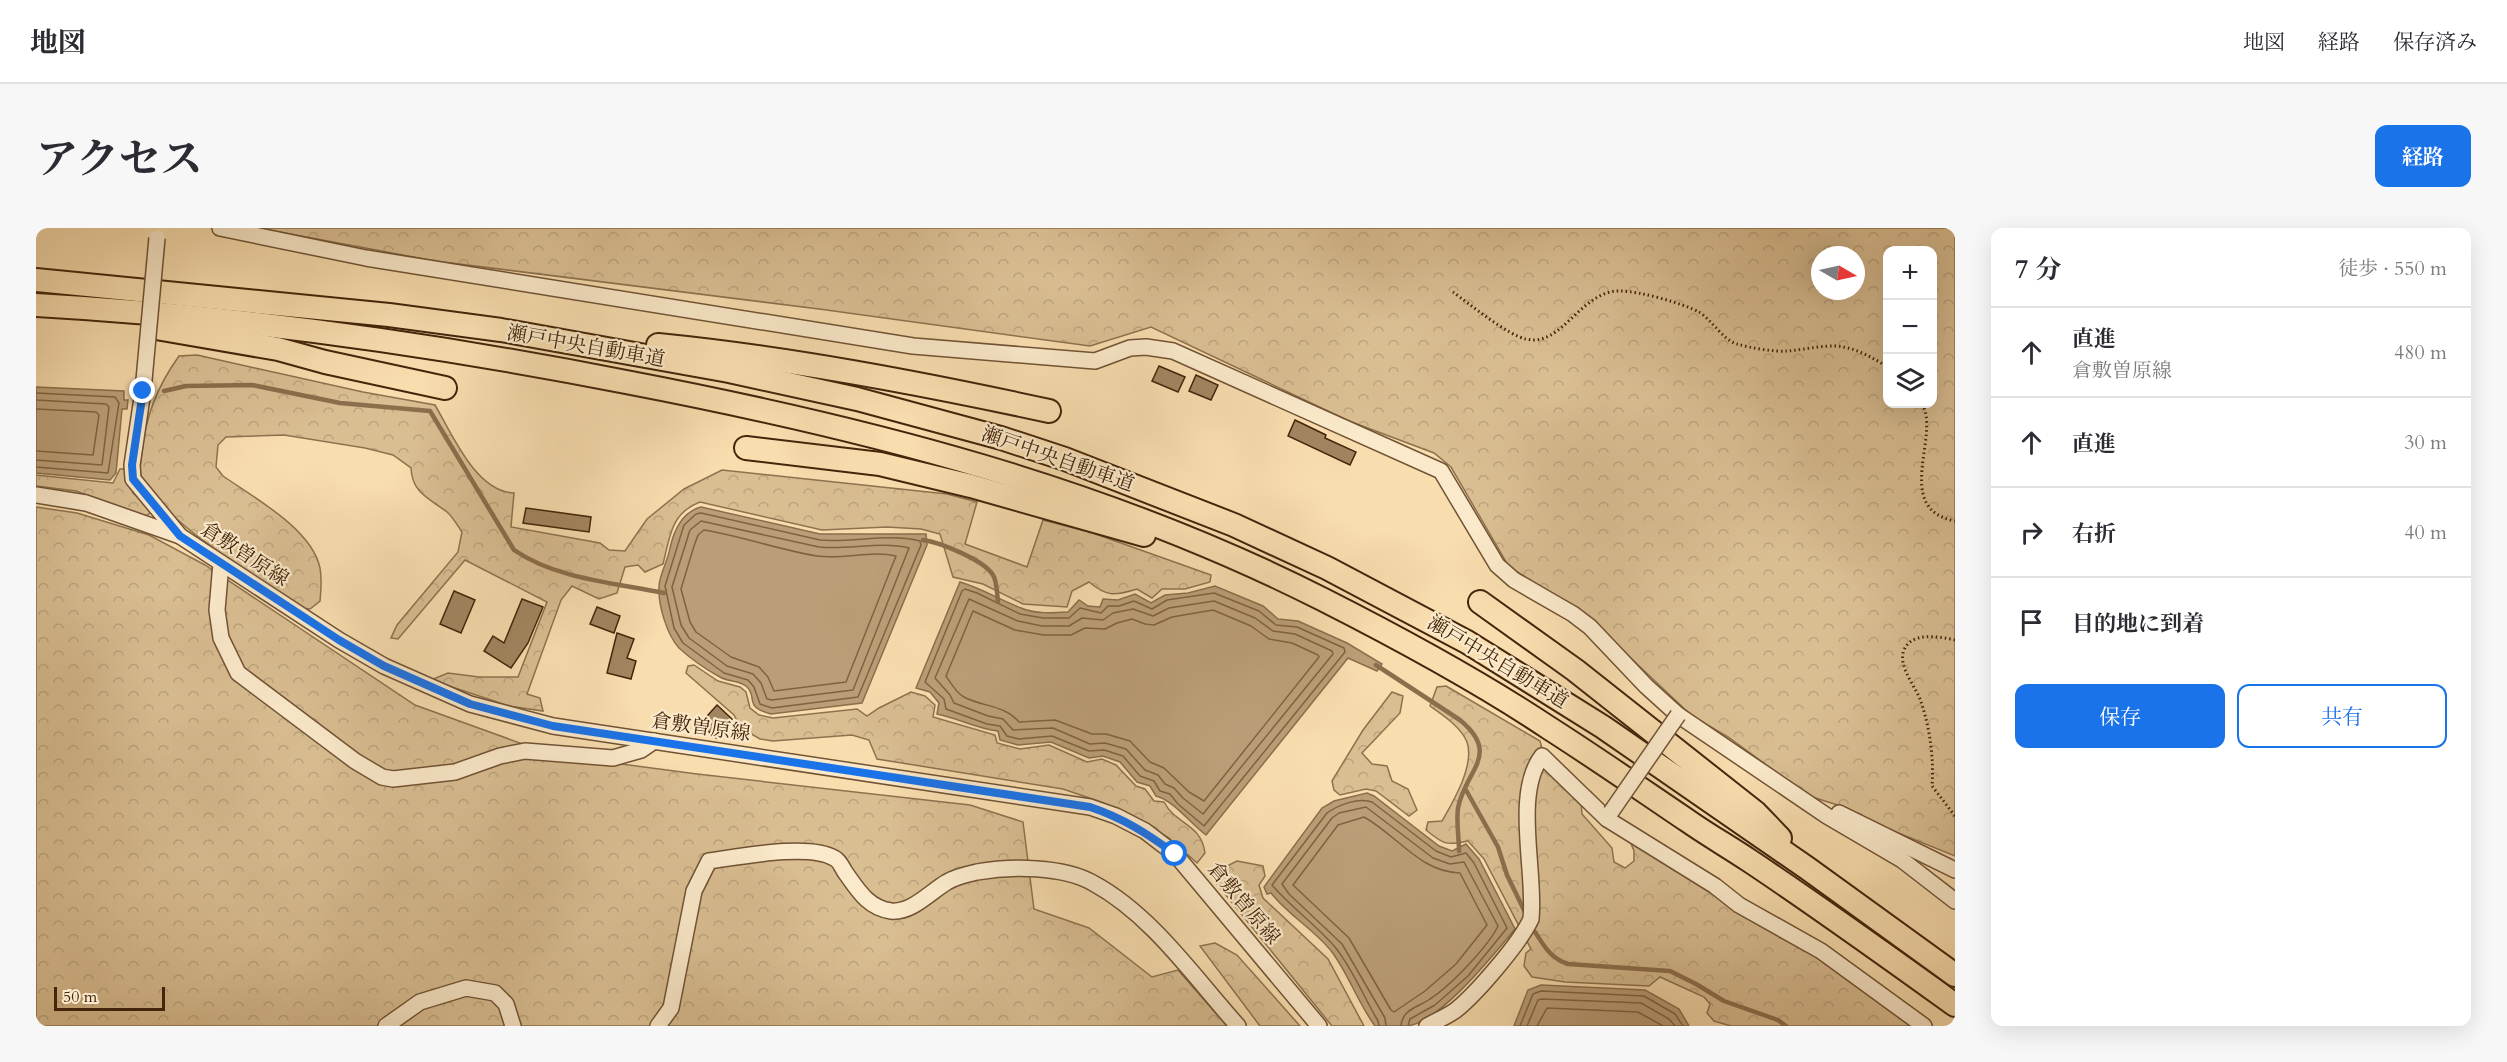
<!DOCTYPE html>
<html lang="ja">
<meta charset="utf-8">
<style>
:root{--surface:#fff;--page:#f7f7f7;--text:#2b2b33;--muted:#7c7c81;--line:#e1e1e2;--accent:#1a73e8}
body{margin:0;font-family:Cardo,"Noto Serif JP",serif;background:var(--page);color:var(--text)}
.controls{position:absolute;right:18px;top:18px;display:grid;overflow:hidden;border-radius:12px;box-shadow:0 6px 24px #0002}
.controls button{width:54px;height:54px;display:grid;place-items:center;padding:0;border:0;border-bottom:2px solid var(--line);background:var(--surface);color:var(--text);font:30px sans-serif}
.compass{position:absolute;left:1775px;top:18px;width:54px;height:54px;border-radius:50%;background:var(--surface);box-shadow:0 6px 24px #0002;rotate:99deg}
.scale{position:absolute;left:18px;bottom:15px;width:111px;box-sizing:border-box;padding-left:6px;border:3px solid #44250b;border-top:0;font-size:16px;line-height:21px;white-space:nowrap;color:#44250b;-webkit-text-stroke:4px #fae9ca;paint-order:stroke}
.stop{position:absolute;width:18px;height:18px;margin:-14px;border:4px solid #1a73e8;border-radius:50%;background:#fff}
.stop.end{background:#1a73e8;border-color:#fff;box-shadow:0 2px 6px #0008}
.list{margin:0;padding:0;list-style:none}
h2{display:flex;justify-content:space-between;align-items:center;height:78px;margin:0;padding:0 24px;font-size:26px}
h2 small{font-size:20px;font-weight:400;color:var(--muted)}
.list li{display:grid;grid-template-columns:39px 1fr auto;gap:18px;align-items:center;box-sizing:border-box;height:90px;padding:0 24px;border-top:2px solid var(--line)}
.list b{display:block;font-size:22px;white-space:nowrap}
.list p{margin:0;font-size:20px;white-space:nowrap;color:var(--muted)}
.list em{font-size:20px;font-style:normal;color:var(--muted)}
.actions{display:flex;gap:12px;padding:18px 24px}
.actions a{flex:1;padding:14px 0;border:2px solid var(--accent);border-radius:12px;text-align:center;font-size:21px;color:var(--accent)}
.actions .main{background:var(--accent);color:#fff}
.icon{flex:none;width:33px;height:33px;fill:none;stroke:currentColor;stroke-width:2;stroke-linecap:round;stroke-linejoin:round}
.map{position:relative;flex:none;width:1919px;height:798px;overflow:hidden;border-radius:12px}
header{display:flex;align-items:center;gap:36px;box-sizing:border-box;height:84px;padding:0 30px;background:var(--surface);border-bottom:2px solid var(--line)}
header strong{font-size:28px}
nav{display:flex;gap:33px;margin-inline-start:auto;font-size:21px}
.intro{display:flex;align-items:center;justify-content:space-between;box-sizing:border-box;height:144px;padding:0 36px}
h1{margin:0;font-size:42px}
.button{padding:15px 27px;border-radius:12px;background:var(--accent);color:#fff;font-size:21px;font-weight:700}
main{display:flex;gap:36px;padding:0 36px}
aside{flex:1;background:var(--surface);border-radius:12px;box-shadow:0 6px 24px #0002}
.map>svg:first-child{display:block}
.forest{fill:url(#forest-crowns);stroke:#8e724e;stroke-width:1.5;fill-rule:evenodd}
.water{fill:#bb9e77;stroke:#8b6e4c;stroke-width:1.5}
.lines{fill:none;stroke-linecap:round;stroke-linejoin:round}
.shore{stroke:#806241;stroke-width:1.5}
.stream{stroke:#8b6e4c;stroke-width:4.5}
.building{fill:#a28560;stroke:#44250b;stroke-width:1.5}
.minor-casing{stroke:#715334;stroke-width:18}
.highway-casing{stroke:#44250b;stroke-width:26}
.path{stroke:#44250b;stroke-width:3;stroke-dasharray:1.5 3;stroke-linecap:butt}
.minor{stroke:#fae9ca;stroke-width:15}
.highway{stroke:#f8ddae;stroke-width:22}
.minor-bridge-casing{stroke:#715334;stroke-width:18;stroke-linecap:butt}
.minor-bridge{stroke:#fae9ca;stroke-width:15}
.route{stroke:#1a73e8;stroke-width:8}
.labels{text-anchor:middle;dominant-baseline:central;stroke-width:4.5;stroke-linejoin:round;paint-order:stroke}
.street-label{font-size:20px;fill:#44250b;stroke:#fae9ca}
</style>
<header>
<strong>地図</strong>
<nav><a>地図</a><a>経路</a><a>保存済み</a></nav>
</header>
<div class="intro"><h1>アクセス</h1><a class="button">経路</a></div>
<main>
<div class="map">
<svg width="1919" height="798" viewBox="0 0 1919 798">
<defs>
<pattern id="forest-crowns" width="20" height="18" patternUnits="userSpaceOnUse" patternTransform="scale(1.5)"><rect width="20" height="18" fill="#d9be92"/><path d="M2 6a3 3 0 1 1 6 0M12 15a3 3 0 1 1 6 0" fill="none" stroke="#bba37d"/></pattern>
</defs>
<rect width="100%" height="100%" fill="#f8ddae"/>
<filter id="stains"><feTurbulence type="fractalNoise" baseFrequency=".00333" numOctaves="4"/><feColorMatrix values="0 0 0 0 .2 0 0 0 0 .09 0 0 0 0 .02 0 0 0 .5 -.17"/></filter>
<radialGradient id="worn" r=".72"><stop offset=".6" stop-color="#630" stop-opacity="0"/><stop offset="1" stop-color="#630" stop-opacity=".3"/></radialGradient>
<g class="forest">
<path d="M222 0H1919V628L1850 600 1811 580 1773 568 1692 509 1656 488 1543 381 1473 339 1415 239 1398 225 1313 193 1115 99 1054 118 783 81 399 33ZM1852 22H1896V176H1852ZM1784 27H1820V63H1784Z"/>
<path d="M161 127 327 164 399 177C416 206 440 264 478 265L475 299 564 315 573 322 589 323 611 291 648 261 686 242 911 266 941 274 929 316 991 339 1007 292 1054 304 1175 347 1174 354 1149 361H1126L1116 370 1101 361C1079 368 1071 369 1053 354L1036 363 1031 379 987 376 947 356 917 349 904 306 885 301 851 299 786 302 664 274C635 285 634 308 627 336L609 344 602 337 589 339 581 365 563 371 536 358 525 372 491 466 504 470 507 483 473 478 395 452 412 445 443 449H482L511 374 429 332 362 411 355 410 361 397 422 324 426 304C421 297 417 289 411 284 393 270 376 265 375 240L357 227 329 220 248 207 190 209 182 217 180 239 187 248C217 269 276 301 284 340 286 351 285 363 284 373L274 381 266 380C228 354 119 289 105 247 103 241 105 232 106 225 109 188 122 157 143 128Z"/>
<path d="M84 241H88L97 265 113 279 114 285 109 289 40 263 0 258V247L77 255Z"/>
<path d="M0 279 41 285 113 307 169 337 379 477 517 527 661 546 934 577 987 594 998 681 1053 700 1116 749 1142 742 1191 798H0Z"/>
<path d="M658 437 682 453 704 459 710 464 714 480 723 487 737 490 821 481 831 488 843 480 875 464 889 468 899 477 897 489 959 507 961 515 984 521 1013 517 1051 534 1066 531 1080 537 1100 558 1109 561 1118 573 1128 574C1140 597 1165 595 1169 625L1161 635 1133 610 1108 595 1065 574 1027 561 841 531 833 512 816 507 737 513 724 511 705 500 698 487 650 445 652 438Z"/>
<path d="M1410 458 1504 513 1506 520 1498 534 1513 543 1545 574 1546 586 1576 620 1578 634 1589 640 1598 633V623L1594 613 1782 726 1882 798H1695L1678 793 1671 785 1674 776 1668 769 1624 749 1613 758 1529 754 1496 749 1488 738 1490 725 1495 721 1448 631 1432 613C1410 618 1407 616 1390 602L1392 594 1406 593C1417 574 1439 537 1431 514 1425 499 1407 487 1394 478L1401 459Z"/>
<path d="M1356 464 1367 468 1364 485 1326 525 1336 536 1351 538 1356 553 1372 561 1381 582 1373 588 1340 563 1330 561 1304 567 1298 562 1296 553 1327 502Z"/>
<path d="M1201 633 1227 638 1229 648 1223 657 1227 670 1292 731 1328 798H1296L1181 656 1185 641Z"/>
<path d="M1179 715 1201 727 1264 798H1224L1164 718Z"/>
</g>
<g class="water">
<path d="M0 159 88 163V172H92L91 181H86L80 245 74 252 0 245Z"/>
<path d="M665 279 784 306H890L891 317 826 475 735 486C706 478 723 469 710 458 703 452 692 454 684 449 671 442 654 430 643 420 631 407 622 377 623 359 623 347 632 333 634 320 638 302 646 284 665 279Z"/>
<path d="M924 354C945 360 964 372 985 380 999 386 1016 385 1032 384L1043 372 1052 378 1064 379 1067 371 1082 372 1099 366 1115 375 1129 367 1152 365 1179 358 1227 378 1242 391 1262 393 1311 415 1346 436 1341 443 1312 430 1170 607C1155 596 1137 572 1120 568L1114 558 1101 554 1084 534 1067 528 1053 530 1015 514 982 517 964 512 962 503C941 501 922 490 901 486L903 475 894 464 880 460Z"/>
<path d="M1331 565 1338 568 1403 618 1416 623 1430 616 1443 631 1479 701C1457 727 1405 793 1372 798 1361 798 1349 798 1339 798 1322 775 1313 747 1296 724 1279 702 1252 687 1235 665L1231 666 1228 659 1286 580 1298 573Z"/>
<path d="M1505 757 1609 762 1643 781 1653 798H1478L1492 762Z"/>
</g>
<g class="lines">
<g class="shore">
<path d="M0 165 79 169 83 175 72 245 0 239"/>
<path d="M0 172 70 176 73 179 66 237 0 232"/>
<path d="M0 181 60 184 63 187 57 227 0 223"/>
<path d="M665 285 784 312C816 315 852 305 884 313L885 317 822 469 736 480 724 476 718 459 712 452 688 445 647 415 638 400 629 358 648 297 660 286Z"/>
<path d="M665 293 783 319C812 322 845 313 873 320L817 462 736 472 731 471 725 455 717 446 691 438 653 410 645 397 636 359 654 302Z"/>
<path d="M668 302C706 308 743 322 781 328 807 332 836 322 860 328L810 454 738 463 732 449 723 439 695 429 660 404 654 394 645 361 658 318 662 307Z"/>
<path d="M929 361 941 365 984 386 1007 390H1033L1044 380 1065 385 1072 378H1083L1098 373 1116 381 1131 372 1178 365 1223 383 1240 397 1261 399 1308 420 1309 424 1168 598 1142 576 1134 566 1124 563 1118 553 1104 548 1087 528 1068 522 1053 523 1016 508 983 511 971 508 964 498 951 496 910 481 908 471 889 454 926 363Z"/>
<path d="M933 371 982 393 1006 398H1033L1046 390 1067 392 1077 385 1097 381 1117 388 1133 380 1178 373 1219 390 1237 403 1259 406 1296 423 1297 426 1167 586 1147 570 1138 560 1129 556 1122 547 1109 542 1090 521 1069 515 1054 516 1017 500 977 502 967 491 952 488 918 475 914 467 899 450Z"/>
<path d="M1177 382 1215 398 1233 411 1256 415 1282 427 1283 429 1168 573 1153 564 1128 540 1114 534 1094 513 1070 506H1056L1019 492 983 494C969 477 947 479 928 469 921 466 914 454 910 448L937 383 979 402 1008 407H1035L1049 400 1069 401 1081 395 1096 391 1109 396 1118 397 1136 389Z"/>
<path d="M1328 589C1362 608 1384 644 1424 645L1451 697 1420 736 1389 763 1358 784 1355 782 1313 710 1257 657 1302 597Z"/>
<path d="M1343 798 1342 793C1329 771 1315 738 1299 719 1280 697 1255 679 1236 657L1291 585C1302 577 1323 569 1336 574L1400 623 1415 629 1430 625 1438 635 1471 700 1432 748 1399 777 1374 791 1372 798"/>
<path d="M1350 798 1349 790 1306 716 1253 666 1246 656 1296 590 1303 585 1330 579 1397 630 1414 636 1428 634 1462 698C1452 719 1414 758 1394 771 1383 779 1366 781 1365 798"/>
<path d="M1484 798 1497 766 1505 763 1608 768 1639 786 1647 798"/>
<path d="M1491 798 1502 772 1506 771 1605 775 1633 791 1639 798"/>
<path d="M1501 798 1511 780 1602 784 1627 798"/>
</g>
<g class="stream">
<path d="M128 163 150 158 216 157 304 175 394 183 478 322C520 351 579 355 628 365"/>
<path d="M887 312C903 314 948 332 957 347 961 353 961 366 962 374"/>
<path d="M1340 437 1424 492C1466 527 1429 542 1422 580 1420 593 1423 609 1423 623"/>
<path d="M1430 562 1462 619 1471 647 1488 682"/>
<path d="M1499 704C1509 719 1514 730 1532 736L1634 743 1660 756 1688 773 1742 792 1750 798"/>
</g>
</g>
<g class="building">
<path d="M1123 138 1149 149 1142 164 1116 153Z"/>
<path d="M1160 147 1182 157 1175 172 1153 163Z"/>
<path d="M1259 192 1290 207 1289 210 1320 224 1314 237 1252 208Z"/>
<path d="M490 280 555 289 553 304 487 295Z"/>
<path d="M418 363 439 372 425 405 404 396Z"/>
<path d="M486 371 507 379 492 415 475 440 448 423 457 408 468 415Z"/>
<path d="M561 379 584 388 578 405 554 396Z"/>
<path d="M581 405 598 411 591 430 600 433 595 451 571 445Z"/>
<path d="M681 477 696 491 680 510 664 496Z"/>
</g>
<g class="lines">
<defs>
<g id="minor">
<path d="M184 0 330 30 877 118 1059 133 1094 120 1110 119 1137 123 1405 243 1461 337 1478 352 1537 386 1554 399 1610 458 1642 487 1791 588 1866 632 1919 673"/>
<path d="M107 163 96 237 97 251 144 308"/>
<path d="M0 267 50 275 144 308 303 412 348 438 434 476 517 498 1054 579 1080 588 1109 603 1139 626 1283 798"/>
<path d="M185 335 181 382 185 410 202 445 319 533 346 549 357 551 419 544 464 528 489 523 577 530 605 522 618 513"/>
<path d="M1803 585 1919 642"/>
<path d="M1571 591 1679 658 1703 677 1785 723 1888 798"/>
<path d="M350 798 384 774 430 760 459 765 470 776 477 798"/>
<path d="M622 798 635 780 658 663 673 633C703 629 773 615 798 630 803 632 806 639 809 644 822 662 832 680 855 683 876 685 894 664 911 654 919 649 932 646 941 644 975 638 1027 638 1057 655 1116 687 1158 749 1202 798"/>
<path d="M1391 798C1400 793 1412 788 1420 782 1441 765 1484 715 1495 691 1500 644 1477 566 1506 528L1571 591 1575 584"/>
</g>
<g id="highway">
<path d="M0 52 353 87 465 102 693 143 821 171 965 210 1029 231 1198 297 1291 340 1431 414 1567 499 1771 640 1919 747"/>
<path d="M0 77C198 88 396 116 590 154 830 200 1067 260 1286 371 1363 410 1441 452 1513 500 1560 530 1606 562 1652 593 1672 607 1693 619 1714 633 1783 679 1851 728 1919 777"/>
<path d="M120 100 242 121 289 134 409 160"/>
<path d="M622 117C753 130 884 155 1013 183"/>
<path d="M710 220 844 236 935 258 1108 307"/>
<path d="M1444 374 1539 442 1720 585 1744 610"/>
</g>
</defs>
<use href="#minor" class="minor-casing"/>
<use href="#highway" class="highway-casing"/>
<g class="path">
<path d="M1417 64C1432 75 1473 108 1490 111 1526 120 1545 62 1584 63 1603 63 1646 75 1663 84 1676 92 1687 112 1701 116 1715 120 1737 124 1751 123 1766 122 1782 118 1797 118 1817 118 1835 129 1852 139"/>
<path d="M1886 176C1905 207 1856 281 1919 293"/>
<path d="M1919 412C1904 409 1876 403 1868 422 1861 438 1881 460 1885 474 1894 500 1898 531 1896 558L1919 588"/>
</g>
<use href="#minor" class="minor"/>
<use href="#highway" class="highway"/>
<defs>
<g id="minor-bridge">
<path d="M107 163 121 10"/>
<path d="M1575 584 1642 487"/>
</g>
</defs>
<use href="#minor-bridge" class="minor-bridge-casing"/>
<use href="#minor-bridge" class="minor-bridge"/>
</g>
<g class="lines">
<path class="route" d="M107 163 96 237 97 251 144 308 303 412 348 438 434 476 517 498 1054 579C1087 590 1112 606 1139 626"/>
</g>
<g class="labels">
<g class="street-label">
<text transform="translate(550 118) rotate(10)">瀬戸中央自動車道</text>
<text transform="translate(1022 231) rotate(19)">瀬戸中央自動車道</text>
<text transform="translate(209 326) rotate(33)">倉敷曽原線</text>
<text transform="translate(1462 434) rotate(31)">瀬戸中央自動車道</text>
<text transform="translate(665 499) rotate(8)">倉敷曽原線</text>
<text transform="translate(1208 675) rotate(50)">倉敷曽原線</text>
</g>
</g>
<rect width="100%" height="100%" filter="url(#stains)"/>
<rect width="100%" height="100%" fill="url(#worn)"/>
</svg>
<div class="controls">
<button>+</button>
<button>−</button>
<button><svg class="icon" aria-label="layers" viewBox="0 0 24 24"><path d="M12 4l9 5-9 5-9-5zM3 14l9 5 9-5"/></svg></button>
</div>
<svg class="compass" viewBox="-18 -18 36 36"><path d="M0-13l5 13h-10z" fill="#e53935"/><path d="M0 13l5-13h-10z" fill="#7c7c81"/></svg>
<div class="scale">50 m</div>
<div class="stop" style="left:1139px;top:626px"></div>
<div class="stop end" style="left:107px;top:163px"></div>
</div>
<aside>
<h2>7 分<small>徒歩 · 550 m</small></h2>
<ul class="list">
<li><svg class="icon" aria-label="ahead" viewBox="0 0 24 24"><path d="M12 20V5M6 11l6-6 6 6"/></svg><div><b>直進</b><p>倉敷曽原線</p></div><em>480 m</em></li>
<li><svg class="icon" aria-label="ahead" viewBox="0 0 24 24"><path d="M12 20V5M6 11l6-6 6 6"/></svg><div><b>直進</b></div><em>30 m</em></li>
<li><svg class="icon" aria-label="right" viewBox="0 0 24 24"><path d="M7 20v-9h11M14 6l5 5-5 5"/></svg><div><b>右折</b></div><em>40 m</em></li>
<li><svg class="icon" aria-label="arrive" viewBox="0 0 24 24"><path d="M6 21V4h12l-3 4 3 4H6"/></svg><div><b>目的地に到着</b></div></li>
</ul>
<div class="actions"><a class="main">保存</a><a>共有</a></div>
</aside>
</main>
